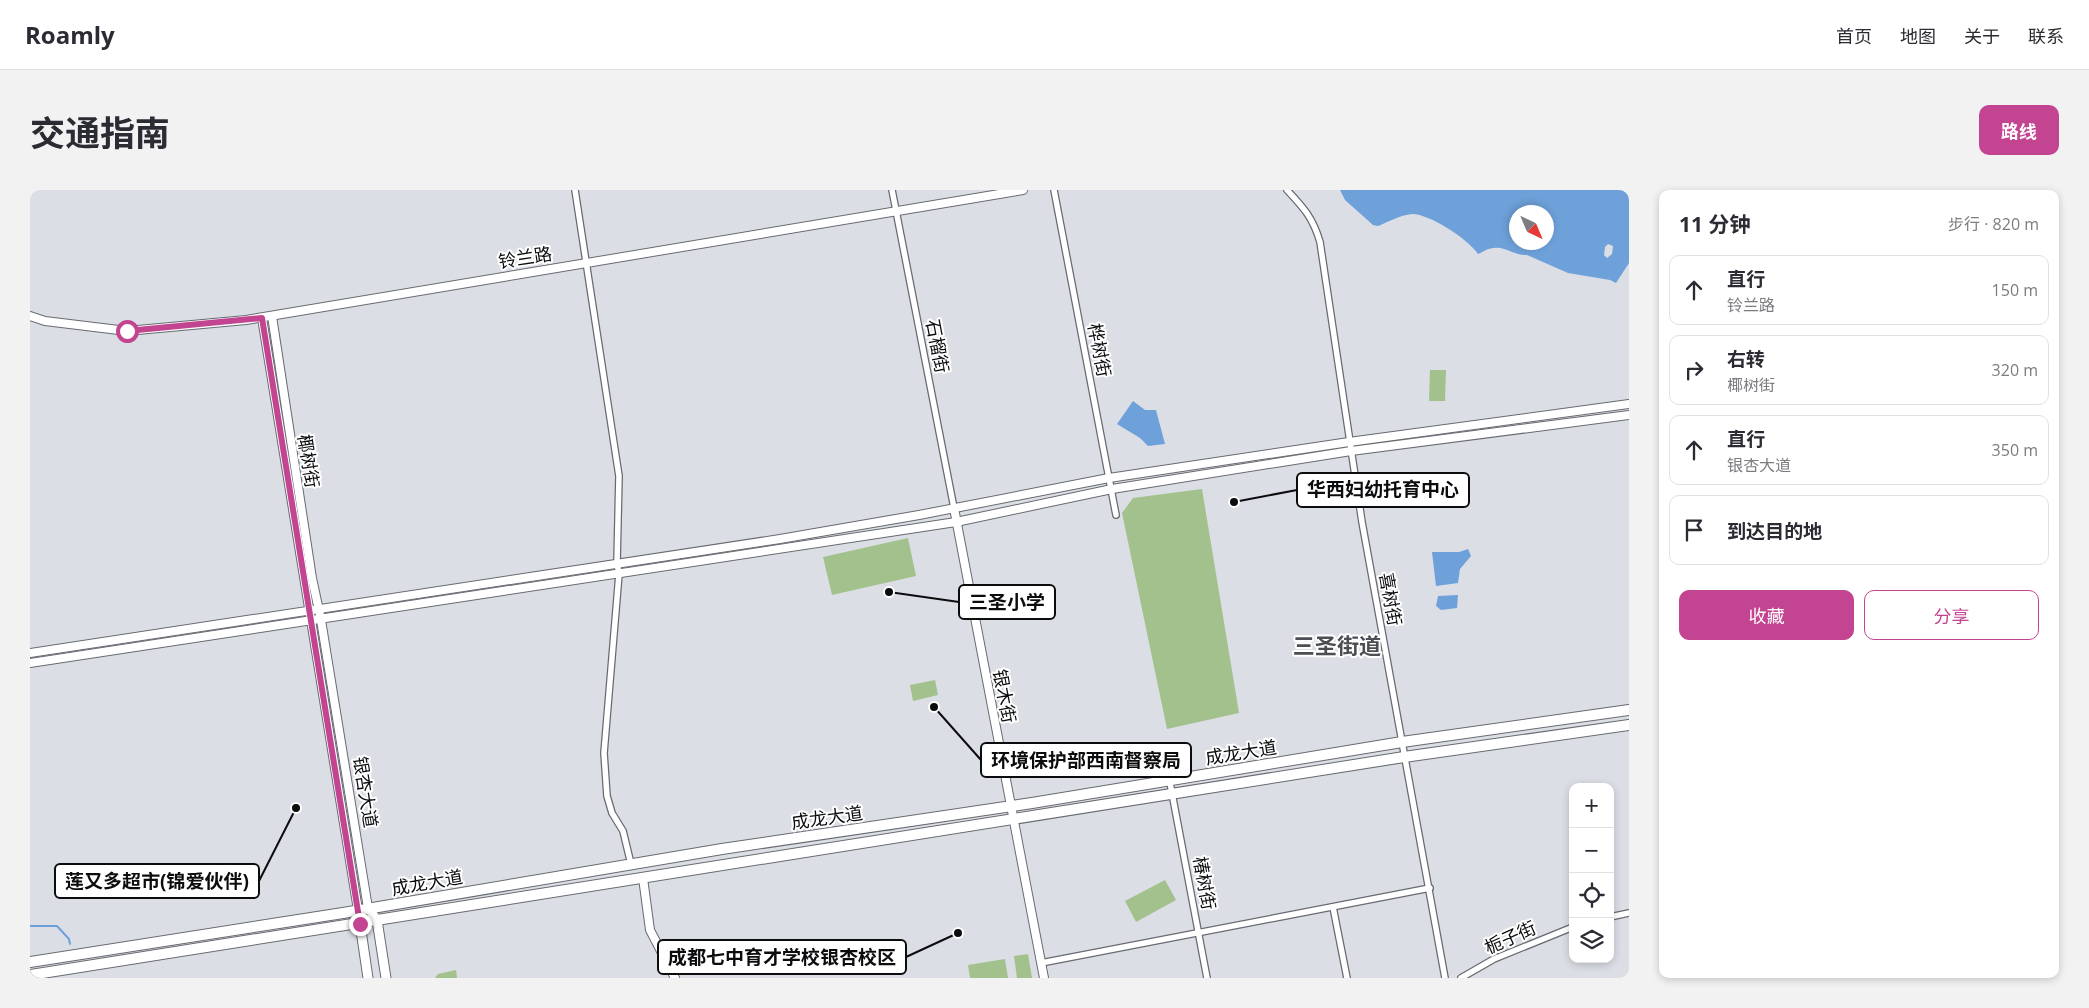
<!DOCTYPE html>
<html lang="zh">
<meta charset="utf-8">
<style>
:root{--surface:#fff;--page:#f2f2f3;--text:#2b2b33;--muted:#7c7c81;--line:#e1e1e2;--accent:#c34490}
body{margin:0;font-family:"Open Sans","Noto Sans SC",sans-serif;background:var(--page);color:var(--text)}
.controls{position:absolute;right:15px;bottom:15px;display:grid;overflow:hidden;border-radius:10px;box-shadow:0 2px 8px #0003}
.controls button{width:45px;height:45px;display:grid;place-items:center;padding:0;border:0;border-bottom:1px solid var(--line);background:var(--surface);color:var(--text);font:25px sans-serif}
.compass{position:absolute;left:1479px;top:15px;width:45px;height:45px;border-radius:50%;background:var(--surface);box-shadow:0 2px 8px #0003;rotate:136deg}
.stop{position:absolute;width:15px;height:15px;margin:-11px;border:4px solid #c34490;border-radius:50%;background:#fff}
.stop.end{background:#c34490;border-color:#fff;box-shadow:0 1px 5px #0008}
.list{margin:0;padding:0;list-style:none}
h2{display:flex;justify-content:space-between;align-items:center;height:65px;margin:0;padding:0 20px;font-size:21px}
h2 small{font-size:16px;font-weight:400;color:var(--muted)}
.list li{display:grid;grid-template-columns:32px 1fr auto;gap:15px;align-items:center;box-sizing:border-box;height:70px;margin:0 10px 10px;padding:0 10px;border:1px solid var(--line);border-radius:10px}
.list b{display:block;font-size:19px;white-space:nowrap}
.list p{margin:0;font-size:16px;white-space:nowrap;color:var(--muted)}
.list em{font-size:16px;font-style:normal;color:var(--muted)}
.actions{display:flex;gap:10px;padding:15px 20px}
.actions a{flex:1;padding:11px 0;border:1px solid var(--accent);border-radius:10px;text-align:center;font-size:18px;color:var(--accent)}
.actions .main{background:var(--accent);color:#fff}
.icon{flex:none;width:28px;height:28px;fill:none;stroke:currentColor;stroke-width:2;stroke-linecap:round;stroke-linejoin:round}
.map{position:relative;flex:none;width:1599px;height:788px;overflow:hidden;border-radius:10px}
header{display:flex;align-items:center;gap:30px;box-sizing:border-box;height:70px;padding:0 25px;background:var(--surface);border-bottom:1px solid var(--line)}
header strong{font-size:24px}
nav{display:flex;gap:28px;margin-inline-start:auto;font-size:18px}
.intro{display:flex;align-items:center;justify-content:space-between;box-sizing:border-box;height:120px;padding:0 30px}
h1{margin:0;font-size:35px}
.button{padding:12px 22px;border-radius:10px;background:var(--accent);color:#fff;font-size:18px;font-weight:700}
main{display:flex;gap:30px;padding:0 30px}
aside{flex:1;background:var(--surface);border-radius:10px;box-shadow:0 2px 8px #0003}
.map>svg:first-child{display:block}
.green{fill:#a3c18c}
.water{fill:#6ea1da;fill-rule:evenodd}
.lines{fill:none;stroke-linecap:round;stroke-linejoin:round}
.stream{stroke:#6ea1da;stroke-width:2}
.street-casing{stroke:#686a71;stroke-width:8}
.secondary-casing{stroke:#686a71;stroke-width:10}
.primary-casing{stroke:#686a71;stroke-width:11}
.highway-casing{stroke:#686a71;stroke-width:12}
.street{stroke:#fff;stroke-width:5.5}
.secondary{stroke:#fff;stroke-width:8}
.primary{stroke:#fff;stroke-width:9}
.highway{stroke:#fff;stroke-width:10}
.route{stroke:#c34490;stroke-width:6}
.labels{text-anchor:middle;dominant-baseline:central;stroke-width:4;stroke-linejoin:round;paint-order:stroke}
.street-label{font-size:18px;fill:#0b0c0e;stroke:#fff}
.district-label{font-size:22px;font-weight:bold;fill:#4c4e54;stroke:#fff}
.leader{fill:none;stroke:#0b0c0e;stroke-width:2}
.callout-dot{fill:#0b0c0e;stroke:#fff;stroke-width:2}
.callout{fill:#fff;stroke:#0b0c0e;stroke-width:2}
.callout-label{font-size:19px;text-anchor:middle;font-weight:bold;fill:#0b0c0e}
</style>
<header>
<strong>Roamly</strong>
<nav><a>首页</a><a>地图</a><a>关于</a><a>联系</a></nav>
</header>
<div class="intro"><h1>交通指南</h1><a class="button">路线</a></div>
<main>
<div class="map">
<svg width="1599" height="788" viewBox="0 0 1599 788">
<rect width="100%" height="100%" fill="#dbdee5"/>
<g class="green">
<path d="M1400 180H1416L1415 211H1399Z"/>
<path d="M1172 299 1209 523 1137 539 1092 323 1103 308Z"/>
<path d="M878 348 886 386 802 405 793 367Z"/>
<path d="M905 490 908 505 883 511 880 495Z"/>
<path d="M1135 690 1146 710 1106 732 1095 711Z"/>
<path d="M998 764 1002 788H987L984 766Z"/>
<path d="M975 769 978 788H940L938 775Z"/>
<path d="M426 780 427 788H405L408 784Z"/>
</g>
<g class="water">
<path d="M1310 0H1599V73L1586 93 1580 90 1538 83 1497 65C1485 66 1475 56 1464 58 1458 58 1453 62 1448 64 1438 49 1400 24 1382 24 1370 25 1358 32 1348 36L1343 35 1315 10ZM1516 22V52H1486V22ZM1578 54 1583 56 1582 64 1577 68 1574 65 1575 57Z"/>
<path d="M1103 211 1115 220H1126L1135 254 1118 256 1110 248 1087 234Z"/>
<path d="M1438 359 1441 366 1430 379 1428 393 1406 396 1402 362H1429Z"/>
<path d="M1428 405 1427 418 1411 420 1406 416 1408 406Z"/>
</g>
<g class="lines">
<path class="stream" d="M0 736H27L39 749 40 754"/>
<defs>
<g id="street">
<path d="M545 0 589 286 587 373 589 384 574 563 577 606 582 623 593 641 601 674"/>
<path d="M862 0 924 318"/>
<path d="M1024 0 1086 325"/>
<path d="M1257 0C1274 18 1283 28 1290 52L1332 332 1415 788"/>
<path d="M1134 561 1177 788"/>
<path d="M1303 717 1317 788"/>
<path d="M1580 727 1599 723"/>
<path d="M1011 773 1400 698"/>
<path d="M1431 788 1464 769 1543 737"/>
</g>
<g id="secondary">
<path d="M0 126 15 131 97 141 216 130 993 0"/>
<path d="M242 126 282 388 291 430 338 718"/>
<path d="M232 128 328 720"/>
<path d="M924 318 1014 788"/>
<path d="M0 463 750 349 889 325 1079 288 1319 252 1599 214"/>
<path d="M0 473 926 332 1082 299 1321 261 1599 225"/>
<path d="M613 688 620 740 645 788"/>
</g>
<g id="primary">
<path d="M338 718 347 730 356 788"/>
<path d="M328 720 338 788"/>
</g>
<g id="highway">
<path d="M0 772 313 723 692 659 1002 613 1372 552 1599 520"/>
<path d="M0 785 1374 567 1599 535"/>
</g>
</defs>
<use href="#street" class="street-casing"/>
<use href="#secondary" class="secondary-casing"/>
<use href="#primary" class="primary-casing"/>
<use href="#highway" class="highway-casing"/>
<use href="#street" class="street"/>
<use href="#secondary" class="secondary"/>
<use href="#primary" class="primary"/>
<use href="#highway" class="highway"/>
</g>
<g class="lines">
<path class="route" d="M97 141 232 128 330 734"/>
</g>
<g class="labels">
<g class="street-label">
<text transform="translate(495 67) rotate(-9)">铃兰路</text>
<text transform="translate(908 156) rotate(79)">石榴街</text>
<text transform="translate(1070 160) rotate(79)">桦树街</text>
<text transform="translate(279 271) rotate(81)">椰树街</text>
<text transform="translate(1361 409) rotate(80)">喜树街</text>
<text transform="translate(975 506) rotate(79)">银木街</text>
<text transform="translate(1211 562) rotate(-9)">成龙大道</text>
<text transform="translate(336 602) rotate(81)">银杏大道</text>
<text transform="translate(797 627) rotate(-8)">成龙大道</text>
<text transform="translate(397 692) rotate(-10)">成龙大道</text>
<text transform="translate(1175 693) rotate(80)">椿树街</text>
<text transform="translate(1480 747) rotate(-24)">栀子街</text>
</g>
<g class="district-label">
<text x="1307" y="455">三圣街道</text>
</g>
</g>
<path class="leader" d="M1204 312L1267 300M859 402L929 412M904 517L951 570M266 618L229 691M928 743L876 767"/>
<g class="callout-dot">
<circle cx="1204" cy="312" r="5"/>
<circle cx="859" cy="402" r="5"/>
<circle cx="904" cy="517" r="5"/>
<circle cx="266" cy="618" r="5"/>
<circle cx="928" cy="743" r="5"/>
</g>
<g class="callout">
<rect x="1267" y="283" width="172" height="34" rx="5"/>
<rect x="929" y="395" width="96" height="34" rx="5"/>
<rect x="951" y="553" width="210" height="34" rx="5"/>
<rect x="25" y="674" width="204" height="34" rx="5"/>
<rect x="628" y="750" width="248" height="34" rx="5"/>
</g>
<g class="callout-label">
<text x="1353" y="306">华西妇幼托育中心</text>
<text x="977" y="419">三圣小学</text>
<text x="1056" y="577">环境保护部西南督察局</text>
<text x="127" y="698">莲又多超市(锦爱伙伴)</text>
<text x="752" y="774">成都七中育才学校银杏校区</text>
</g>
</svg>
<div class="controls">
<button>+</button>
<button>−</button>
<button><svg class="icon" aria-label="locate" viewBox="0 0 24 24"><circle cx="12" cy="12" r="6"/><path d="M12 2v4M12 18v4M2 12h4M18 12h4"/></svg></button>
<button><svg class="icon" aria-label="layers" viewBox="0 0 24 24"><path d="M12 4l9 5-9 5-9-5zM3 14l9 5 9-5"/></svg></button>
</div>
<svg class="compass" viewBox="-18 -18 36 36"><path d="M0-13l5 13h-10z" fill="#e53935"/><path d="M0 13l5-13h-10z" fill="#7c7c81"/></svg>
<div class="stop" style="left:97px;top:141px"></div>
<div class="stop end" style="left:330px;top:734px"></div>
</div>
<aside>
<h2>11 分钟<small>步行 · 820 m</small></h2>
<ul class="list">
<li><svg class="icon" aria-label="ahead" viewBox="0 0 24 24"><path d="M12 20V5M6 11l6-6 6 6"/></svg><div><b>直行</b><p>铃兰路</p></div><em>150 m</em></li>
<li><svg class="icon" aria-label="right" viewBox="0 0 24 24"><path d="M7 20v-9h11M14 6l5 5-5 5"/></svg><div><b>右转</b><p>椰树街</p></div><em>320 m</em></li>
<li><svg class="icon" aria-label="ahead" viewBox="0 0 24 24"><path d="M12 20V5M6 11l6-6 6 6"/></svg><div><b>直行</b><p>银杏大道</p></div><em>350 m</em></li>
<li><svg class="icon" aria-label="arrive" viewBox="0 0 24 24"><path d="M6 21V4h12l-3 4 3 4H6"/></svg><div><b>到达目的地</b></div></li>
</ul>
<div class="actions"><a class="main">收藏</a><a>分享</a></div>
</aside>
</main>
